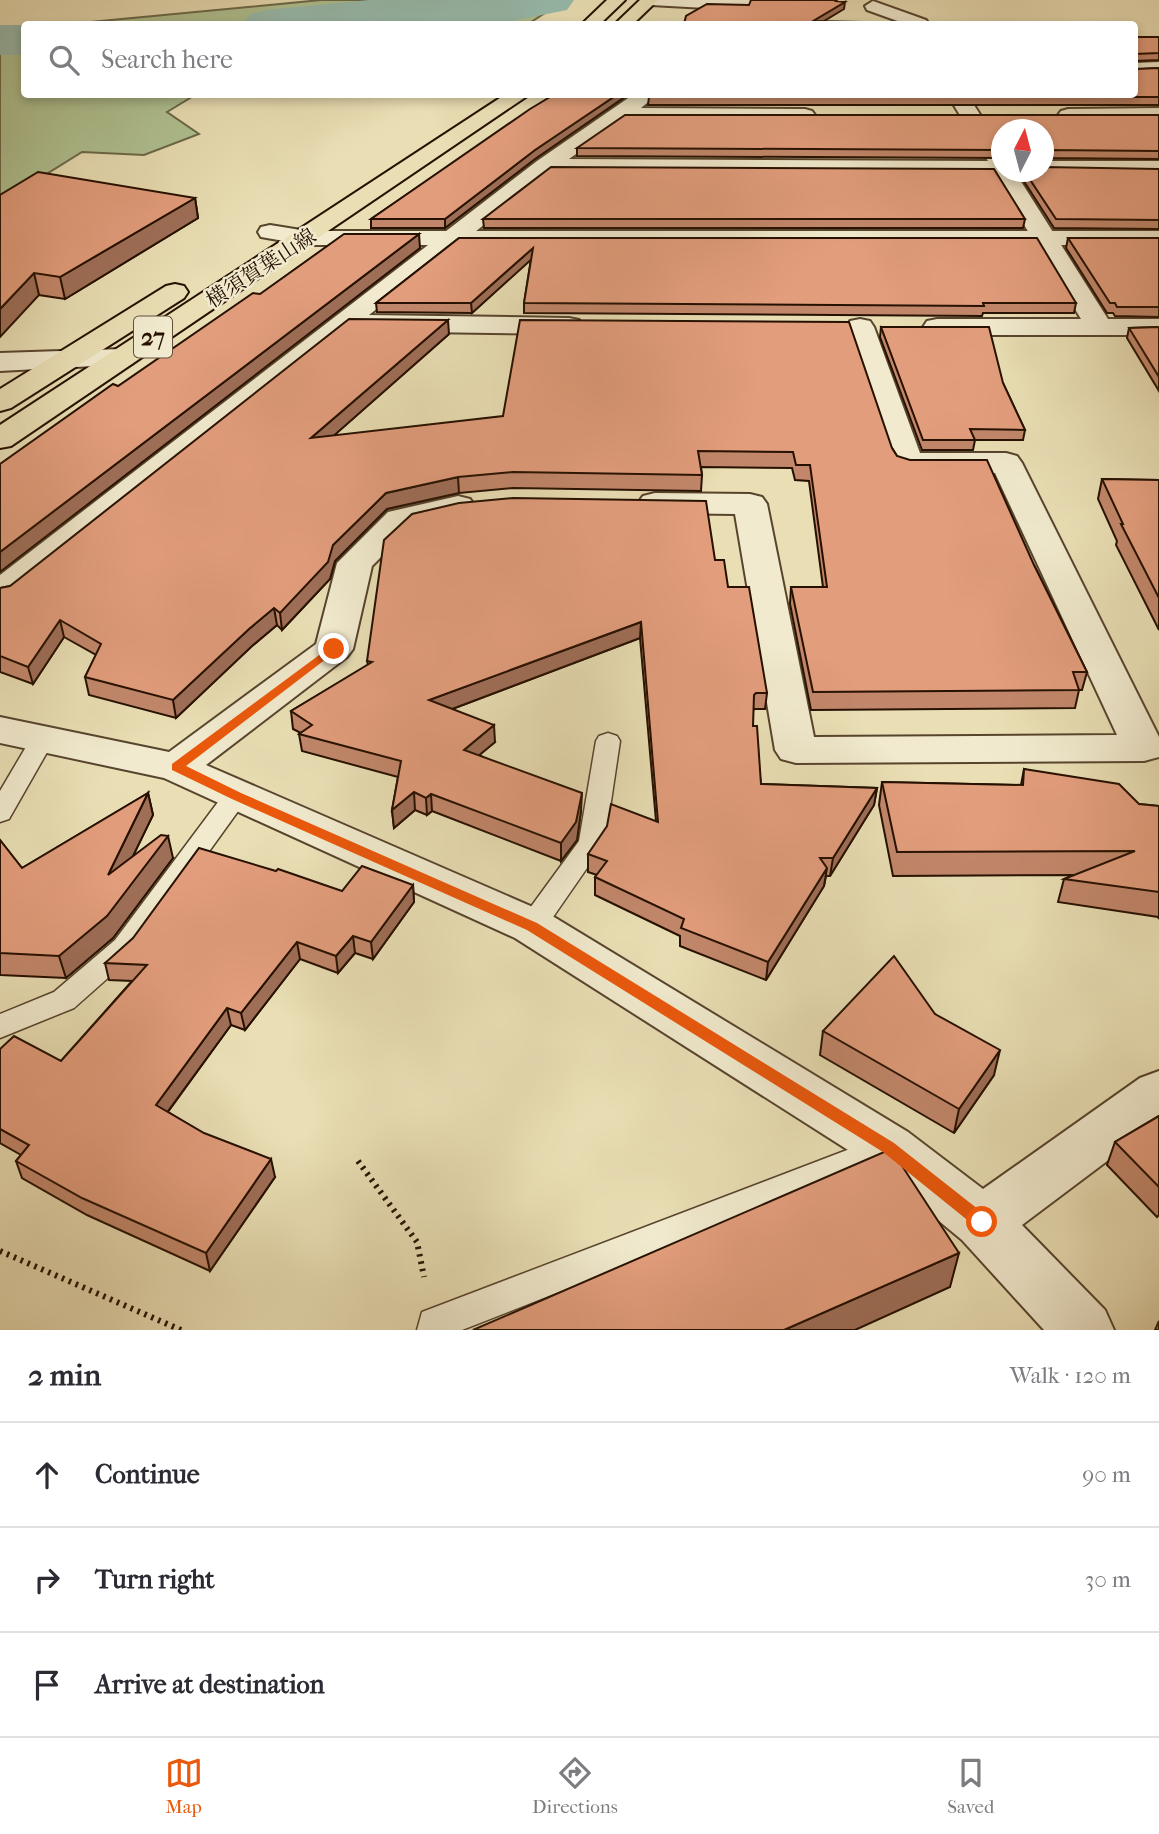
<!DOCTYPE html>
<meta charset="utf-8">
<style>
:root{--surface:#fff;--page:#f7f7f7;--text:#2b2b33;--muted:#7c7c81;--line:#e1e1e2;--accent:#ea580c}
body{margin:0;font-family:"IM FELL French Canon","Noto Serif JP",serif;background:var(--page);color:var(--text)}
.compass{position:absolute;left:991px;top:119px;width:63px;height:63px;border-radius:50%;background:var(--surface);box-shadow:0 4px 10px #0003;rotate:6deg}
.stop{position:absolute;width:21px;height:21px;margin:-16px;border:5px solid #ea580c;border-radius:50%;background:#fff}
.stop.end{background:#ea580c;border-color:#fff;box-shadow:0 2px 7px #0008}
.list{margin:0;padding:0;list-style:none}
h2{display:flex;justify-content:space-between;align-items:center;height:91px;margin:0;padding:0 28px;font-size:30px}
h2 small{font-size:23px;font-weight:400;color:var(--muted)}
.list li{display:grid;grid-template-columns:46px 1fr auto;gap:21px;align-items:center;box-sizing:border-box;height:105px;padding:0 28px;border-top:2px solid var(--line)}
.list b{display:block;font-size:26px;white-space:nowrap}
.list em{font-size:23px;font-style:normal;color:var(--muted)}
.icon{flex:none;width:38px;height:38px;fill:none;stroke:currentColor;stroke-width:2;stroke-linecap:round;stroke-linejoin:round}
.map{position:relative;flex:none;width:1159px;height:1330px;overflow:hidden}
.search{position:absolute;background:var(--surface);box-shadow:0 4px 10px #0003;left:21px;right:21px;top:21px;height:77px;display:flex;align-items:center;gap:18px;box-sizing:border-box;padding:0 24px;border-radius:7px;color:var(--muted);font-size:26px}
.sheet{height:406px;background:var(--surface)}
nav{display:flex;justify-content:space-around;align-items:center;box-sizing:border-box;height:98px;border-top:2px solid var(--line);background:var(--surface);font-size:19px;color:var(--muted)}
nav a{display:grid;justify-items:center;gap:4px}
nav .on{color:var(--accent)}
.map>svg:first-child{display:block}
.green{fill:#b0c292;stroke:#6b6949;stroke-width:2}
.lines{fill:none;stroke-linecap:round;stroke-linejoin:round}
.river{fill:#97bcae;fill-rule:evenodd}
.service-casing{stroke:#57442d;stroke-width:3}
.minor-casing{stroke:#57442d;stroke-width:4}
.tertiary-casing{stroke:#57442d;stroke-width:4}
.primary-casing{stroke:#261000;stroke-width:4}
.path{stroke:#261000;stroke-width:6;stroke-dasharray:2.5 5;stroke-linecap:butt}
.service{fill:#f1eace;fill-rule:evenodd}
.minor{fill:#f1eace;fill-rule:evenodd}
.tertiary{fill:#f1eace;fill-rule:evenodd}
.primary{fill:#e9deb4;fill-rule:evenodd}
.wall{fill:#c2876b;stroke:#261000;stroke-width:2}
.shaded-wall{fill:#9e6e57;stroke:#261000;stroke-width:2}
.building{fill:#e29d7c;stroke:#261000;stroke-width:2}
.route{fill:#ea580c}
.labels{text-anchor:middle;dominant-baseline:central;stroke-width:5;stroke-linejoin:round;paint-order:stroke}
.far-street-label{font-size:21px;fill:#261000;stroke:#f1eace}
.shield{fill:#f1eace;stroke:#63513e;stroke-width:2}
.shield-label{font-size:24px;font-weight:bold;fill:#261000}
</style>
<div class="map">
<svg width="1159" height="1330" viewBox="0 0 1159 1330">
<rect width="100%" height="100%" fill="#e9deb4"/>
<filter id="stains"><feTurbulence type="fractalNoise" baseFrequency=".00286" numOctaves="4"/><feColorMatrix values="0 0 0 0 .2 0 0 0 0 .09 0 0 0 0 .02 0 0 0 .5 -.17"/></filter>
<radialGradient id="worn" r=".72"><stop offset=".6" stop-color="#630" stop-opacity="0"/><stop offset="1" stop-color="#630" stop-opacity=".3"/></radialGradient>
<g class="green">
<path d="M321 0H565L528 24H69Z"/>
<path d="M24 29V94L195 95 167 112 199 134 144 155 82 152 0 203V32Z"/>
</g>
<g class="lines">
<g class="river">
<path d="M369 0H574L567 10 497 24H243L250 14 267 10Z"/>
<rect x="0" y="25" width="24" height="30"/>
</g>
<defs>
<g id="service">
<path d="M42 732 51 735 54 740 9 819 0 822V791L33 735Z"/>
<path d="M608 733 617 736 620 741 605 842 542 933 532 936 522 933 518 926 522 919 579 841 596 741 599 736Z"/>
<path d="M236 788 245 790 249 796 135 954 74 1008 0 1038V1014L54 992 115 940 227 790Z"/>
<path d="M889 1134 900 1138 905 1148 900 1158 462 1330H417L422 1312Z"/>
</g>
<g id="minor">
<path d="M643 0H753L748 9 742 10 651 5Z"/>
<path d="M873 1 926 20 929 24H906L867 10 865 6Z"/>
<path d="M1159 62V74L1134 75V63Z"/>
<path d="M634 94H658L641 108 805 109 812 111 815 115 812 119 805 121 624 120 569 159 988 161 947 94H967L1002 149V172H1015L1108 319H1159V335H937L927 333 923 327 927 321 937 319H1081L994 175 550 173 369 315 569 318 579 320 583 326 579 332 569 334 349 331 13 601 0 604V575L537 161Z"/>
<path d="M1159 108V120L1068 121 1061 119 1058 115 1061 111 1068 109Z"/>
<path d="M1044 161H1159V175L1036 173 1044 172Z"/>
<path d="M860 319 870 321 874 327 920 453H1006L1017 456 1022 463 1159 737V757L1144 761 796 763 781 759 775 750 735 514 655 513 643 510 638 503 643 496 655 493 750 494 762 497 767 504 814 737 1117 735 995 473H908L897 470 892 463 846 327 850 321Z"/>
<path d="M122 349 132 352 136 358 132 364 0 371V353Z"/>
<path d="M458 496 470 499 475 506 470 513 412 526 372 566 353 649 347 657 206 765 549 914 908 1132 983 1189 1140 1078 1159 1071V1122L1022 1225 1105 1310 1114 1330H1044L962 1240 870 1164 515 938 164 778 0 743V717L169 752 316 644 337 563 388 512Z"/>
</g>
<path id="tertiary" d="M270 225 307 231H1159V245H307L261 237 258 232 261 227Z"/>
<g id="primary">
<path d="M607 0H625L600 24H582Z"/>
<path d="M640 0H658L633 24H615Z"/>
<path d="M506 94H530L11 446 0 448V425Z"/>
<path d="M175 284 184 286 188 292 184 298 11 408 0 411V389L166 286Z"/>
</g>
</defs>
<use href="#service" class="service-casing"/>
<use href="#minor" class="minor-casing"/>
<use href="#tertiary" class="tertiary-casing"/>
<use href="#primary" class="primary-casing"/>
<g class="path">
<path d="M358 1161 417 1242 424 1277"/>
<path d="M0 1251 181 1330"/>
</g>
<use href="#service" class="service"/>
<use href="#minor" class="minor"/>
<use href="#tertiary" class="tertiary"/>
<use href="#primary" class="primary"/>
</g>
<g class="wall">
<path d="M1135 37H1159V60L1135 61Z"/>
<path d="M1159 68V105H648L649 97Z"/>
<path d="M555 94H629L535 159 445 228H371V219Z"/>
<path d="M1159 115V159L1044 158 1002 130V158L577 156V148Z"/>
<path d="M1159 169V229L1054 228 1018 172Z"/>
<path d="M0 195 195 198 198 218 65 299 39 295Z"/>
<path d="M483 219H1025L1023 228H484Z"/>
<path d="M459 238 1076 303 1074 313H983L982 316 524 313V303L531 259 472 313 377 312 376 303Z"/>
<path d="M1068 238H1159V317L1115 316 1113 313H1107L1066 248Z"/>
<path d="M881 327 1003 383 1025 430 1023 440H975L973 450H922L880 337Z"/>
<path d="M1159 327V391L1127 338 1129 328Z"/>
<path d="M449 334 333 436 892 448 897 456 1034 565 1087 672 1082 690H1079L1075 708 811 710 790 604 791 587H823L809 481 795 480 792 468 701 467 702 475 701 491 513 488 459 493 387 509 335 561 330 579 282 630 277 625 252 646 176 718 89 695 85 677 96 655 64 637 33 684 0 672V588L10 586Z"/>
<path d="M1102 479 1159 480V630L1116 545 1117 541 1098 499Z"/>
<path d="M715 560 728 587 767 693 765 709H754L753 711V726L761 784 877 788 874 805 830 876H826L824 886 766 980 680 946V936L595 895V877L597 875 588 872V854L656 821 640 638 452 709 495 742 479 755 581 811 577 840 561 861 432 811 427 815 415 810 394 828 392 810 398 777 302 751 299 734 301 733 293 729 291 711 368 665 367 661Z"/>
<path d="M1024 769 1139 804 1159 806V919L1158 917 1058 902 1064 879 1074 875 893 876 879 805 882 782 1021 785Z"/>
<path d="M148 793 153 815 133 856 173 858 113 938 66 978 0 975V840L22 868Z"/>
<path d="M413 885 414 902 373 959 355 953 338 973 300 959 245 1030 231 1025 168 1112 275 1177 210 1271 87 1215 22 1178 16 1161 21 1155 0 1143V1049L61 1061 132 981 109 980 105 963 342 891Z"/>
<path d="M935 1014 994 1075 954 1133 820 1055 823 1031Z"/>
<path d="M1159 1116V1215L1157 1217 1107 1165 1115 1142Z"/>
<path d="M1159 1321V1330H1155Z"/>
</g>
<g class="shaded-wall">
<path d="M845 2 844 9 819 24 813 21Z"/>
<path d="M618 94H629L535 159 445 228V219L535 150Z"/>
<path d="M195 198 198 218 65 299 60 277Z"/>
<path d="M419 234 420 248 0 572V552Z"/>
<path d="M533 248 534 257 472 313 471 303Z"/>
<path d="M34 273 39 295 0 337V309Z"/>
<path d="M448 320 449 334 313 454 311 438Z"/>
<path d="M458 477 459 493 387 509 335 561 330 579 282 630 280 613 333 545 386 493Z"/>
<path d="M274 608 277 625 252 646 176 718 173 700 249 629Z"/>
<path d="M60 620 64 637 33 684 28 667Z"/>
<path d="M641 622 640 638 431 717 429 700Z"/>
<path d="M494 725 495 742 465 767 464 750Z"/>
<path d="M877 788 874 805 830 876 833 858Z"/>
<path d="M414 792 415 810 394 828 392 810Z"/>
<path d="M148 793 153 815 113 897 108 875Z"/>
<path d="M582 793 581 811 577 840 561 861V843Z"/>
<path d="M431 794 432 811 427 815 426 798Z"/>
<path d="M168 836 173 858 113 938 66 978 59 956Z"/>
<path d="M827 868 824 886 766 980 768 962Z"/>
<path d="M413 885 414 902 373 959 371 942Z"/>
<path d="M353 936 355 953 338 973 336 956Z"/>
<path d="M297 942 300 959 245 1030 241 1013Z"/>
<path d="M227 1008 231 1025 160 1122 156 1105Z"/>
<path d="M1000 1050 994 1075 954 1133 959 1109Z"/>
<path d="M271 1159 275 1177 210 1271 206 1253Z"/>
<path d="M959 1253 950 1287 855 1330H784Z"/>
</g>
<g class="building">
<path d="M751 0H837L836 1 845 2 813 21 958 24H684L686 16 707 4 749 5Z"/>
<path d="M1135 37H1159V53L1135 54Z"/>
<path d="M1159 68V97H649L652 94H1135V69Z"/>
<path d="M555 94H618L535 150 445 219H371L530 109Z"/>
<path d="M625 115H1159V151L1046 150 1044 159V130H1002V150L577 148Z"/>
<path d="M551 167 994 169 1025 219H483Z"/>
<path d="M1044 167 1159 169V220L1056 219 1025 172H1044Z"/>
<path d="M38 172 195 198 60 277 34 273 0 309V195Z"/>
<path d="M344 234H419L0 552V464L113 384 118 386 253 293 260 294Z"/>
<path d="M459 238H1037L1076 303H983L984 306 524 303 533 248 471 303H376Z"/>
<path d="M1068 238H1159V307H1117L1115 303H1110Z"/>
<path d="M349 319 448 320 311 438 503 416 520 320 849 322 892 448 897 456 910 460H987L1034 565 1087 672H1073L1079 690 813 692 791 587H827L810 465H796L793 452 698 451 702 475 513 472 458 477 386 493 333 545 328 562 280 613 274 608 249 629 173 700 85 677 101 644 60 620 28 667 0 656V588L10 586Z"/>
<path d="M881 327H989L1003 383 1025 430 970 429 975 440H923Z"/>
<path d="M1159 327V377L1129 328Z"/>
<path d="M1102 479 1159 480V598L1121 524H1123Z"/>
<path d="M513 498 706 501 715 560H724L728 587H749L767 693H756L754 695 753 726H757L761 784 877 788 833 858H820L827 868 768 962 681 928 684 919 595 877 607 861 588 854 607 826 611 804 658 822 641 622 429 700 494 725 464 750 582 793 576 822 561 843 431 794 426 798 414 792 392 810 401 761 299 734 312 725 291 711 372 662 367 661 384 540 412 514 459 503Z"/>
<path d="M1024 769 1119 784 1139 804 1159 806V892L1064 879 1135 851 897 852 882 782 1023 785Z"/>
<path d="M148 793 108 875 161 835 168 836 107 916 59 956 0 953V840L22 868Z"/>
<path d="M199 848 276 871 278 869 342 891 362 866 413 885 371 942 353 936 336 956 297 942 241 1013 227 1008 156 1105 204 1133 271 1159 206 1253 82 1198 16 1161 29 1145 0 1129V1049L14 1036 61 1061 147 965 105 963 133 938Z"/>
<path d="M894 956 935 1014 1000 1050 959 1109 823 1031Z"/>
<path d="M1159 1116V1187L1115 1142Z"/>
<path d="M891 1149 959 1253 784 1330H473Z"/>
</g>
<path class="route" d="M330 647 339 649 186 766 241 793 537 923 894 1143 988 1217 990 1222 988 1227 982 1229 976 1227 883 1152 527 930 232 799 172 770V764Z"/>
<g class="labels">
<g class="far-street-label">
<text transform="translate(261 268) rotate(-33)">横須賀葉山線</text>
</g>
<rect class="shield" x="134" y="316.5" width="38" height="41" rx="5"/>
<g class="shield-label">
<text x="153" y="337">27</text>
</g>
</g>
<rect width="100%" height="100%" filter="url(#stains)"/>
<rect width="100%" height="100%" fill="url(#worn)"/>
</svg>
<svg class="compass" viewBox="-18 -18 36 36"><path d="M0-13l5 13h-10z" fill="#e53935"/><path d="M0 13l5-13h-10z" fill="#7c7c81"/></svg>
<div class="stop" style="left:982px;top:1222px"></div>
<div class="stop end" style="left:334px;top:649px"></div>
<div class="search"><svg class="icon" aria-label="search" viewBox="0 0 24 24"><circle cx="10" cy="10" r="6"/><path d="M15 15l6 6"/></svg>Search here</div>
</div>
<section class="sheet">
<h2>2 min<small>Walk · 120 m</small></h2>
<ul class="list">
<li><svg class="icon" aria-label="ahead" viewBox="0 0 24 24"><path d="M12 20V5M6 11l6-6 6 6"/></svg><div><b>Continue</b></div><em>90 m</em></li>
<li><svg class="icon" aria-label="right" viewBox="0 0 24 24"><path d="M7 20v-9h11M14 6l5 5-5 5"/></svg><div><b>Turn right</b></div><em>30 m</em></li>
<li><svg class="icon" aria-label="arrive" viewBox="0 0 24 24"><path d="M6 21V4h12l-3 4 3 4H6"/></svg><div><b>Arrive at destination</b></div></li>
</ul>
</section>
<nav>
<a class="on"><svg class="icon" aria-label="map" viewBox="0 0 24 24"><path d="M3 6l6-2 6 2 6-2v14l-6 2-6-2-6 2zM9 4v14M15 6v14"/></svg>Map</a>
<a><svg class="icon" aria-label="directions" viewBox="0 0 24 24"><path d="M12 3l9 9-9 9-9-9zM9 14v-3h6M13 9l2 2-2 2"/></svg>Directions</a>
<a><svg class="icon" aria-label="saved" viewBox="0 0 24 24"><path d="M7 4h10v16l-5-4-5 4z"/></svg>Saved</a>
</nav>
